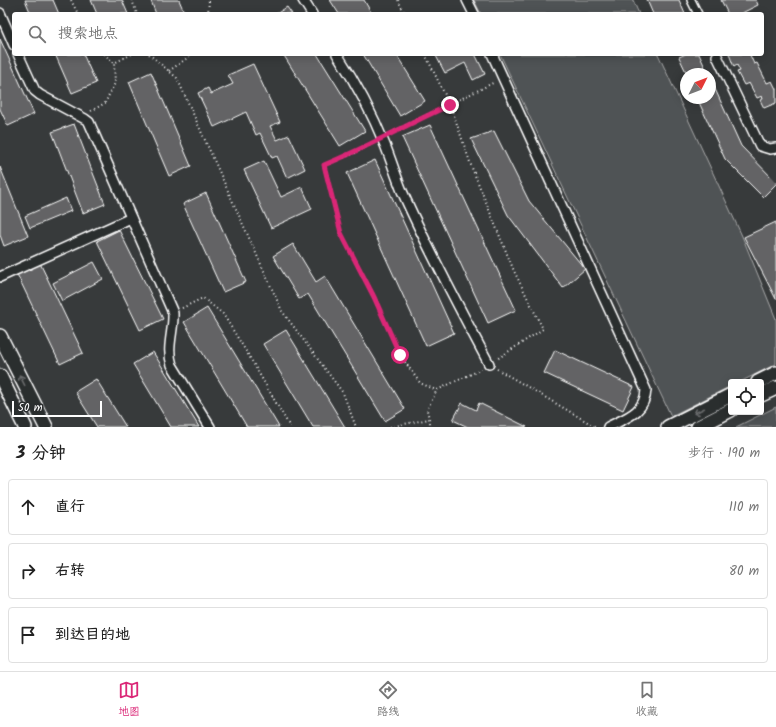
<!DOCTYPE html>
<html lang="zh">
<meta charset="utf-8">
<style>
:root{--surface:#fff;--page:#f6f6f6;--text:#222;--muted:#767676;--line:#e0e0e0;--accent:#db2777}
body{margin:0;font-family:Kalam,"LXGW WenKai TC",sans-serif;background:var(--page);color:var(--text)}
.controls{position:absolute;right:12px;bottom:12px;display:grid;overflow:hidden;border-radius:4px;box-shadow:0 2px 10px #0003}
.controls button{width:36px;height:36px;display:grid;place-items:center;padding:0;border:0;border-bottom:1px solid var(--line);background:var(--surface);color:var(--text);font:20px sans-serif}
.compass{position:absolute;left:680px;top:68px;width:36px;height:36px;border-radius:50%;background:var(--surface);box-shadow:0 2px 10px #0003;rotate:48deg}
.scale{position:absolute;left:12px;bottom:10px;width:90px;box-sizing:border-box;padding-left:4px;border:2px solid #fff;border-top:0;font-size:11px;line-height:14px;white-space:nowrap;color:#fff;-webkit-text-stroke:3px #2a2d2e;paint-order:stroke}
.stop{position:absolute;width:12px;height:12px;margin:-9px;border:3px solid #db2777;border-radius:50%;background:#fff}
.stop.end{background:#db2777;border-color:#fff;box-shadow:0 1px 4px #0008}
.list{margin:0;padding:0;list-style:none}
h2{display:flex;justify-content:space-between;align-items:center;height:52px;margin:0;padding:0 16px;font-size:17px}
h2 small{font-size:13px;font-weight:400;color:var(--muted)}
.list li{display:grid;grid-template-columns:26px 1fr auto;gap:12px;align-items:center;box-sizing:border-box;height:56px;margin:0 8px 8px;padding:0 8px;border:1px solid var(--line);border-radius:4px}
.list b{display:block;font-size:15px;white-space:nowrap}
.list em{font-size:13px;font-style:normal;color:var(--muted)}
.icon{flex:none;width:22px;height:22px;fill:none;stroke:currentColor;stroke-width:2;stroke-linecap:round;stroke-linejoin:round}
.map{position:relative;flex:none;width:776px;height:427px;overflow:hidden}
.search{position:absolute;background:var(--surface);box-shadow:0 2px 10px #0003;left:12px;right:12px;top:12px;height:44px;display:flex;align-items:center;gap:10px;box-sizing:border-box;padding:0 14px;border-radius:4px;color:var(--muted);font-size:15px}
.sheet{height:244px;background:var(--surface)}
nav{display:flex;justify-content:space-around;align-items:center;box-sizing:border-box;height:56px;border-top:1px solid var(--line);background:var(--surface);font-size:11px;color:var(--muted)}
nav a{display:grid;justify-items:center;gap:2px}
nav .on{color:var(--accent)}
.map>svg:first-child{display:block}
.green{fill:#505354;stroke:#a8a9aa}
.building{fill:#636465;stroke:#fff}
.lines{fill:none;stroke-linecap:round;stroke-linejoin:round}
.pedestrian-casing{stroke:#fff;stroke-width:10}
.minor-casing{stroke:#fff;stroke-width:12}
.secondary-casing{stroke:#fff;stroke-width:16}
.path{stroke:#fff;stroke-width:2;stroke-dasharray:1 3;stroke-linecap:butt}
.pedestrian{stroke:#2a2d2e;stroke-width:7}
.minor{stroke:#2a2d2e;stroke-width:9}
.secondary{stroke:#2a2d2e;stroke-width:13}
.oneway{stroke:#6a6c6d}
.route{stroke:#db2777;stroke-width:5}
</style>
<div class="map">
<svg width="776" height="427" viewBox="0 0 776 427">
<rect width="100%" height="100%" fill="#373a3b"/>
<filter id="ink" filterUnits="userSpaceOnUse"><feTurbulence type="fractalNoise" baseFrequency=".025" numOctaves="2"/><feDisplacementMap in="SourceGraphic" scale="8" xChannelSelector="R" yChannelSelector="G"/><feConvolveMatrix kernelMatrix="1 2 1 2 8 2 1 2 1" color-interpolation-filters="sRGB"/></filter>
<g filter="url(#ink)">
<g class="green">
<path d="M474 0H633L639 14H481Z"/>
<path d="M500 54H658L742 236 776 319V364L740 382H731V386L671 416Z"/>
<path d="M776 407V427H736Z"/>
</g>
<g class="building">
<path d="M25 0H53L59 14H31Z"/>
<path d="M91 0H122L128 14H97Z"/>
<path d="M154 0H179L185 14H156L151 1Z"/>
<path d="M330 0H364L372 14H339Z"/>
<path d="M647 0H679L685 14H653Z"/>
<path d="M721 0H756L758 5 740 14H728Z"/>
<path d="M287 7 292 14H276Z"/>
<path d="M0 39 34 114 8 126 0 109Z"/>
<path d="M55 54H83L96 83 72 93Z"/>
<path d="M283 54H317L365 131 340 146Z"/>
<path d="M363 54H396L425 101 400 116Z"/>
<path d="M435 54H475L485 74 473 80 465 63 445 73Z"/>
<path d="M686 54H699L708 74H687L679 57Z"/>
<path d="M729 54H752L750 55 754 64 757 63 767 83 772 81 776 89V103L764 108 760 100 763 99 762 96 757 98 749 83 744 85 737 72 740 71 737 65 734 67Z"/>
<path d="M253 64 280 122 270 126 277 140 289 135 305 169 287 178 277 156 272 158 260 133 256 135 246 112 214 127 198 93 208 88 211 94 233 84 228 75Z"/>
<path d="M151 72 191 166 169 176 129 82Z"/>
<path d="M710 78 741 146 776 182V184L763 197 725 159 697 98H710Z"/>
<path d="M74 124 105 204 83 213 52 132Z"/>
<path d="M430 125 516 310 488 323 402 137Z"/>
<path d="M494 131 529 201 585 269 563 288 508 215 471 139Z"/>
<path d="M375 160 454 333 426 346 347 173Z"/>
<path d="M264 161 281 197 302 187 312 209 271 228 244 170Z"/>
<path d="M0 167 28 236 4 246 0 235Z"/>
<path d="M206 193 246 282 223 292 183 204Z"/>
<path d="M66 198 71 211 30 228 25 216Z"/>
<path d="M776 222V299L744 237Z"/>
<path d="M119 230 163 319 140 330 97 241Z"/>
<path d="M293 244 316 282 325 276 405 409 385 421 308 294 299 299 273 256Z"/>
<path d="M39 261 83 353 60 364 16 272Z"/>
<path d="M94 262 103 279 62 301 53 283Z"/>
<path d="M207 308 279 427H247L184 322Z"/>
<path d="M286 330 345 427H313L263 344Z"/>
<path d="M555 350 634 387 623 410 544 373Z"/>
<path d="M153 352 199 427H171L133 364Z"/>
<path d="M96 379 126 427H97L75 392Z"/>
<path d="M462 403 476 410 479 403 527 427H468L453 420Z"/>
</g>
<g class="lines">
<defs>
<path id="pedestrian" d="M691 0 698 14"/>
<g id="minor">
<path d="M303 0 312 14"/>
<path d="M467 0 474 14"/>
<path d="M0 13 14 45"/>
<path d="M18 54 35 91 40 95 85 119 89 122 173 313C174 330 166 348 172 365L210 427"/>
<path d="M337 54C356 83 372 113 385 145 391 160 396 176 402 191 428 250 459 307 489 364"/>
<path d="M492 54 646 390C645 413 625 418 608 427"/>
<path d="M717 56 760 146 770 149 776 148"/>
<path d="M0 277 131 218"/>
</g>
<g id="secondary">
<path d="M0 336 46 427"/>
<path d="M0 376 25 427"/>
<path d="M758 382 776 373"/>
<path d="M761 395 776 388"/>
<path d="M668 427 731 395"/>
<path d="M698 427 731 410"/>
</g>
</defs>
<use href="#pedestrian" class="pedestrian-casing"/>
<use href="#minor" class="minor-casing"/>
<use href="#secondary" class="secondary-casing"/>
<g class="path">
<path d="M71 0 78 14"/>
<path d="M132 0 137 14"/>
<path d="M398 0 405 14"/>
<path d="M208 14 209 0"/>
<path d="M104 54 114 63 132 54"/>
<path d="M149 54 177 78 282 311 343 393 356 427"/>
<path d="M425 54 451 107 472 168 514 271 543 329 497 359"/>
<path d="M169 71 193 54"/>
<path d="M91 111 105 103 115 83 114 63"/>
<path d="M391 133 495 82"/>
<path d="M373 143 355 153 324 165 341 233 374 297 400 355 420 383 436 390"/>
<path d="M182 308 203 298 223 314 249 356 290 427"/>
<path d="M497 369 596 427"/>
<path d="M390 427 429 419"/>
<path d="M431 427 427 410 437 390 482 369"/>
</g>
<use href="#pedestrian" class="pedestrian"/>
<use href="#minor" class="minor"/>
<use href="#secondary" class="secondary"/>
</g>
<defs><path id="oneway-shaft" d="M-6 0H5M1.5-3L5.5 0L1.5 3" fill="none" stroke-width="1.6" stroke-linecap="round" stroke-linejoin="round"/></defs>
<g class="oneway">
<use href="#oneway-shaft" transform="translate(22 380) rotate(-117)"/>
<use href="#oneway-shaft" transform="translate(699 411) rotate(153)"/>
</g>
</g>
<g class="lines" filter="url(#ink)">
<path class="route" d="M400 355 374 297 341 233 324 165C367 148 407 124 450 105"/>
</g>
</svg>
<div class="controls">
<button><svg class="icon" aria-label="locate" viewBox="0 0 24 24"><circle cx="12" cy="12" r="6"/><path d="M12 2v4M12 18v4M2 12h4M18 12h4"/></svg></button>
</div>
<svg class="compass" viewBox="-18 -18 36 36"><path d="M0-13l5 13h-10z" fill="#e53935"/><path d="M0 13l5-13h-10z" fill="#767676"/></svg>
<div class="scale">50 m</div>
<div class="stop" style="left:400px;top:355px"></div>
<div class="stop end" style="left:450px;top:105px"></div>
<div class="search"><svg class="icon" aria-label="search" viewBox="0 0 24 24"><circle cx="10" cy="10" r="6"/><path d="M15 15l6 6"/></svg>搜索地点</div>
</div>
<section class="sheet">
<h2>3 分钟<small>步行 · 190 m</small></h2>
<ul class="list">
<li><svg class="icon" aria-label="ahead" viewBox="0 0 24 24"><path d="M12 20V5M6 11l6-6 6 6"/></svg><div><b>直行</b></div><em>110 m</em></li>
<li><svg class="icon" aria-label="right" viewBox="0 0 24 24"><path d="M7 20v-9h11M14 6l5 5-5 5"/></svg><div><b>右转</b></div><em>80 m</em></li>
<li><svg class="icon" aria-label="arrive" viewBox="0 0 24 24"><path d="M6 21V4h12l-3 4 3 4H6"/></svg><div><b>到达目的地</b></div></li>
</ul>
</section>
<nav>
<a class="on"><svg class="icon" aria-label="map" viewBox="0 0 24 24"><path d="M3 6l6-2 6 2 6-2v14l-6 2-6-2-6 2zM9 4v14M15 6v14"/></svg>地图</a>
<a><svg class="icon" aria-label="directions" viewBox="0 0 24 24"><path d="M12 3l9 9-9 9-9-9zM9 14v-3h6M13 9l2 2-2 2"/></svg>路线</a>
<a><svg class="icon" aria-label="saved" viewBox="0 0 24 24"><path d="M7 4h10v16l-5-4-5 4z"/></svg>收藏</a>
</nav>
